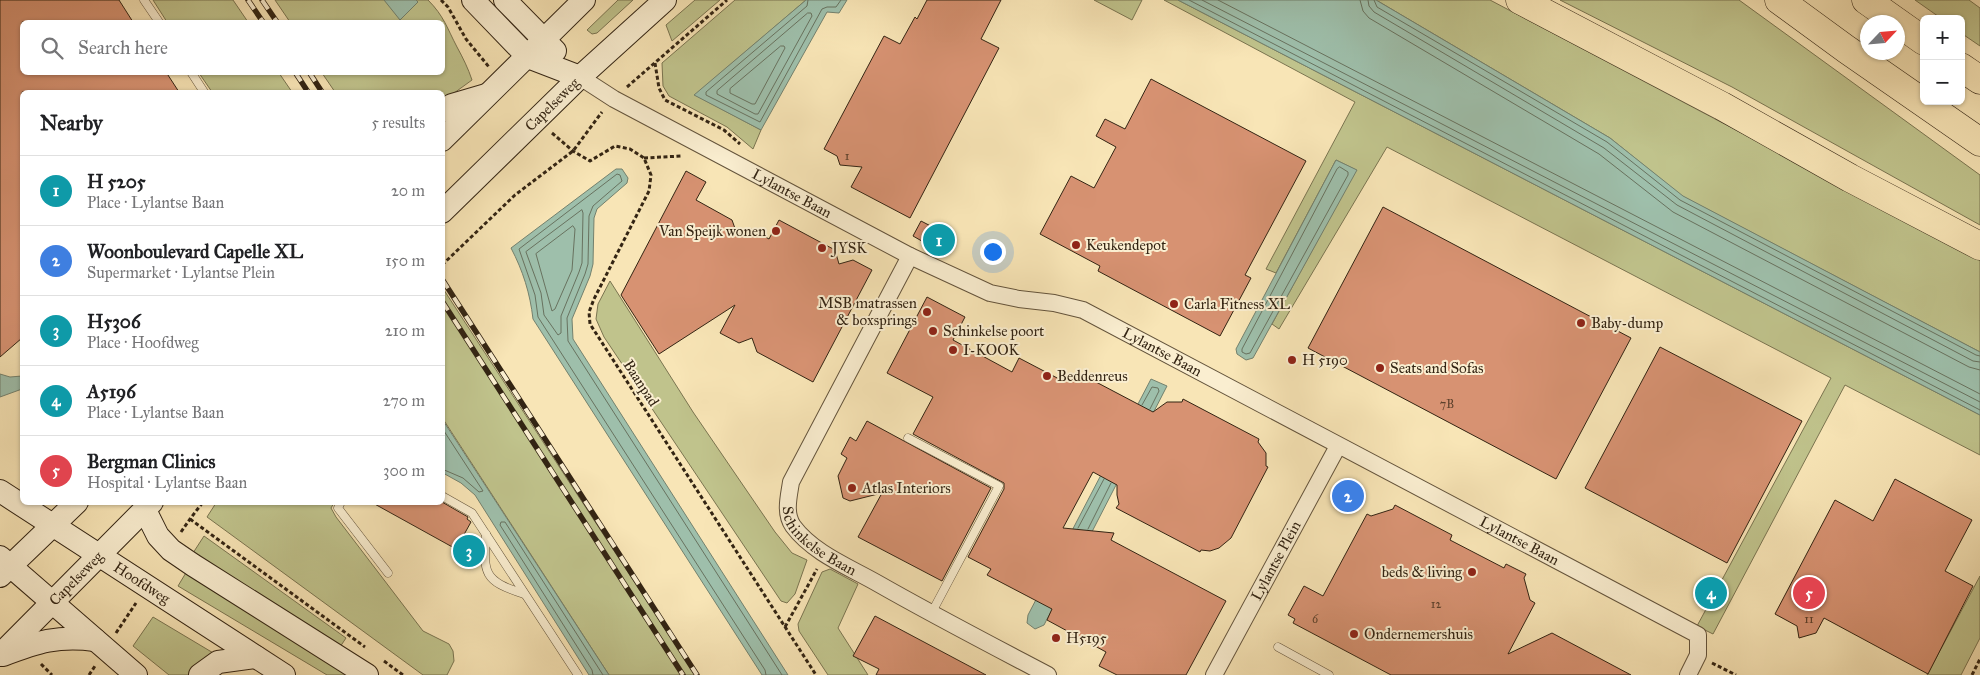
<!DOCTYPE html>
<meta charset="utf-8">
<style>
:root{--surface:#fff;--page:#f6f6f6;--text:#202124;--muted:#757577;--line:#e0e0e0;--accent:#7c3aed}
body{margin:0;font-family:"IM FELL Great Primer",serif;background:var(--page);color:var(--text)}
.controls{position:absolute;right:15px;top:15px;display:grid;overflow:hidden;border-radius:8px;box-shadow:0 1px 4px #0004}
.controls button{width:45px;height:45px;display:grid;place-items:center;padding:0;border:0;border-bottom:1px solid var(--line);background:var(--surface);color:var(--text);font:25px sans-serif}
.compass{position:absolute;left:1860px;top:15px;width:45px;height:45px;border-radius:50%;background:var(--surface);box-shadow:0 1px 4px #0004;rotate:64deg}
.you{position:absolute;left:992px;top:251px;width:18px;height:18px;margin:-12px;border:4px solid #fff;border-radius:50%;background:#1a73e8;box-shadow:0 0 0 8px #1a73e833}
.badge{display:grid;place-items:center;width:32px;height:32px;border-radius:50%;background:var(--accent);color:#fff;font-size:16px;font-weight:700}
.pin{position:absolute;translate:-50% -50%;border:2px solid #fff;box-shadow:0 1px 5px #0006}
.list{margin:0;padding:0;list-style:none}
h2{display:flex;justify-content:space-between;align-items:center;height:65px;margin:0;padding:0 20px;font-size:21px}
h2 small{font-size:16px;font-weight:400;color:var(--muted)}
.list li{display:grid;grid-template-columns:32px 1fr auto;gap:15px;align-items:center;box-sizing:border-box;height:70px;padding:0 20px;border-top:1px solid var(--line)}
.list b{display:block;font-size:19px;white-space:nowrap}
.list p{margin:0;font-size:16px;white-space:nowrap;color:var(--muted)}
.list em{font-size:16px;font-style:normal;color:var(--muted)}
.icon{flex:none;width:28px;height:28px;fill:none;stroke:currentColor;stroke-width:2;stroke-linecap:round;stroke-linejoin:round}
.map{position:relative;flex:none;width:1980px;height:675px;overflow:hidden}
.search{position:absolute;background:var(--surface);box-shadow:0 1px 4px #0004;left:20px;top:20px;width:425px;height:55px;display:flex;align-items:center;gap:12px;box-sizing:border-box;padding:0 18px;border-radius:8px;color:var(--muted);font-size:19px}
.panel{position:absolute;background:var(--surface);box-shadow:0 1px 4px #0004;left:20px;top:90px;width:425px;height:415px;border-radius:8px}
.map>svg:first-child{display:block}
.green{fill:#c0c38c;stroke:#7a7450}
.water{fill:#9ebfab;stroke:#73816e}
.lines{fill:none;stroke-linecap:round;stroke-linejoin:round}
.shore{stroke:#68725f;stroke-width:1}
.building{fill:#d79272;stroke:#332413}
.lane-casing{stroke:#64543c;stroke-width:9}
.street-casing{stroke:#64543c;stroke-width:18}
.secondary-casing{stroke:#332413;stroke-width:24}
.highway-casing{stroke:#332413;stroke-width:29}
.path{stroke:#332413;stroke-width:3;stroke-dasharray:4 2.5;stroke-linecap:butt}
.lane{stroke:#faeed0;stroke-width:8}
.street{stroke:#faeed0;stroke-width:16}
.secondary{stroke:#faeed0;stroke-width:22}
.highway{stroke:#f8e5b6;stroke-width:28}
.rail-casing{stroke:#332413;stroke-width:5.5}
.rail{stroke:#faeed0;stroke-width:4;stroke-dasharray:11;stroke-linecap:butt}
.poi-dot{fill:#8f2418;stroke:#faeed0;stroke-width:2}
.labels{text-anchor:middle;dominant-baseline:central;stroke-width:4;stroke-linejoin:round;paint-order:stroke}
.number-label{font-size:12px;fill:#5c402b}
.street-label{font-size:15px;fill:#332413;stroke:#faeed0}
.poi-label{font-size:15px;fill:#332413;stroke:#faeed0;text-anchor:start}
</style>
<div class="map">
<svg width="1980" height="675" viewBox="0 0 1980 675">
<rect width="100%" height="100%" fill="#f8e5b6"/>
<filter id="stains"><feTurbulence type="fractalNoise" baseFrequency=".004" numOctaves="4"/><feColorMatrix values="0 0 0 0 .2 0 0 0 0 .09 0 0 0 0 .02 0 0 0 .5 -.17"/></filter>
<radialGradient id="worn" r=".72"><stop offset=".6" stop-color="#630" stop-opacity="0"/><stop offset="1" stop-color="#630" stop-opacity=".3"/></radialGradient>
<g class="green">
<path d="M153 0H233L248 22H167Z"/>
<path d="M275 0H428C444 16 447 28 457 47 463 58 468 68 472 80L443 101 442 92H335L322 73 442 72V22H290Z"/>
<path d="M618 0H633L597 33 592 34 587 30Z"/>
<path d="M695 0H720L672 41 666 25Z"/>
<path d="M735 0H806L695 95 761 130 753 149 727 127 669 96 663 86 662 63Z"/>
<path d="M1094 0H1142L1132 20Z"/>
<path d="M1164 0H1178L1980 415V455L1845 385 1713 634 1697 626 1831 378 1387 147 1279 329 1272 324 1356 170 1336 160 1276 273 1266 269 1355 102Z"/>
<path d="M1376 0H1490L1980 259V352L1682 196 1610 138Z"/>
<path d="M1560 0H1739L1980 175V225L1732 87Z"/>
<path d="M1915 0H1969L1980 8V46L1961 33V19H1942Z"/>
<path d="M199 73H279L292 92H212Z"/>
<path d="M610 281 693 412 775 532 792 553 807 560 795 594 787 603 781 601 604 337 596 319 598 304Z"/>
<path d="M442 287 695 675H609L443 419Z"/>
<path d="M216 503H334L331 508 336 517 423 631 449 644 453 651 454 661 447 675H423L207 517Z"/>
<path d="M204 536 346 638 340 647 193 553Z"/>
<path d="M830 569 858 584 838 628 868 675H828L799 631 798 624 822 572Z"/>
<path d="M187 571 349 675H327L178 586Z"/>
<path d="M1980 576V638L1961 675H1927Z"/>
<path d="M153 617 220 657 189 675H169L133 646Z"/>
</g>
<g class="water">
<path d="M384 0H416L418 2 400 20Z"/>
<path d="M806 0H847L839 13 827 12 761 130 694 95Z"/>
<path d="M1178 0H1376L1610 138 1683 196 1980 352V415Z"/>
<path d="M1336 160 1357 170 1253 358 1246 360 1237 354 1236 349Z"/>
<path d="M616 169H622L628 178 627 183 597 209 594 218 593 264 590 276 572 319 573 339 788 675H762L533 319C530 293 523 271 511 248Z"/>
<path d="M0 374 10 377 22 376V389L0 397Z"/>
<path d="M1151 379 1167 386 1044 625 1035 629 1027 623 1028 615Z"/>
<path d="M442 419 609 675H589L475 495 461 483 443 473Z"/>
</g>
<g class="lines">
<g class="shore">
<path d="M808 0 807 6 706 92V95L760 122 822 9 827 7H836L841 0"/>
<path d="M1189 0 1980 410"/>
<path d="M1202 0 1980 402"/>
<path d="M1218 0 1980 394"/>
<path d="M1360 0 1363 11 1369 18 1599 154 1673 212 1969 367 1980 370"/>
<path d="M1368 0 1369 6 1374 12 1604 148 1677 205 1973 361 1980 362"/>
<path d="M1374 0 1377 7 1607 142 1680 200 1976 355 1980 356"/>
<path d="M808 13H811L812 16 758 114H755L717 94V91Z"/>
<path d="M781 46H784L785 48 755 104H752L730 93V89Z"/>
<path d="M1340 167 1348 172V175L1250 353 1246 354 1242 352V349L1337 169Z"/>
<path d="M582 210 583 213 582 263 579 272 561 316V333L558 335 544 315 541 293 526 252Z"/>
<path d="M573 226 575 229 572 270 555 309 552 311 536 254Z"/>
<path d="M1142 405 1152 387 1158 388 1159 391 1150 409"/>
<path d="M442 428 483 491 479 492 463 478 442 469"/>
<path d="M1078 528 1104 479"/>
<path d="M1088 529 1111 483"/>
<path d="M593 675 592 670 500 525 501 522H505L603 675"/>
<path d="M766 675 765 670 538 317 535 295 519 249 617 174 620 175 622 181 593 206 589 216 588 264 585 274 567 318 568 341 782 675"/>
</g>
</g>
<g class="building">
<path d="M0 0H119L133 22H22V72H166L179 92H22V338L0 357Z"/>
<path d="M927 0H1001L981 39 999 48 910 218 851 187 862 167 840 165 837 156 824 149 884 36 900 44 915 17 917 19Z"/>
<path d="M1151 79 1306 161 1245 275 1251 278 1220 336 1098 271 1100 266 1040 234 1071 176 1094 188 1116 147 1096 136 1105 119 1125 129Z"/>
<path d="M686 171 706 182 696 200 732 220 737 234 751 229 769 239 779 220 835 250 839 264 853 260 872 270 813 382 757 352 752 338 739 343 720 333 735 305 659 354 621 295Z"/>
<path d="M1383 207 1631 338 1556 479 1308 348Z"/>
<path d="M921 221 950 236 941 252 913 236Z"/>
<path d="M927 297 965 317 953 340 1012 372 1019 358 1061 380 1073 379 1077 372 1153 412 1167 402H1182L1183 399 1259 439 1258 442 1266 453V466L1268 467 1231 538 1219 548 1210 551 1201 550 1200 552 1116 508 1119 504 1117 495V485L1093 472 1063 528 1114 533 1111 540 1226 601 1186 675H1117L1099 666 1106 652 1047 620 1052 609 987 575 991 569 968 557 1004 489V483L913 434 933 397 887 373Z"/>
<path d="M1660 347 1802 421 1727 563 1585 488Z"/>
<path d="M867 421 991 488 942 581 858 537 882 493 850 501 843 498 838 476 847 458 841 454 850 437 856 441Z"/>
<path d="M1895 479 1972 520 1945 571 1973 586 1928 674 1824 618 1816 633 1799 638 1797 626 1775 614 1835 500 1873 521Z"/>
<path d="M371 502H442L468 517 467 519 471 522 456 549Z"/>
<path d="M1395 505 1452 535 1450 540 1504 568 1506 564 1526 574 1524 578 1530 600 1535 603 1508 654 1552 633 1631 675H1391L1293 623 1295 619 1288 615 1304 586 1323 596 1367 514 1371 516 1393 509Z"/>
<path d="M875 616 986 675H876L879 669 853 656Z"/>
</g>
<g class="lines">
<defs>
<g id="lane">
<path d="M144 0 159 22"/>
<path d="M191 72 204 92"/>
<path d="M908 438 999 486 931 614"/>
<path d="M442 496 472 513 578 675"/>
<path d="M341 502 338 508 388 573"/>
<path d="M486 534C483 574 484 581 524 594"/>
<path d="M1278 647 1329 675"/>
</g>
<g id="street">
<path id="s1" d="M580 77 614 99 910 256 990 293 1019 299 1054 303 1083 310 1698 635V655L1688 675"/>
<path id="s2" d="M910 256 791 482C789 496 784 513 793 526 813 553 849 567 877 583 933 615 991 645 1048 675"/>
<path id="s3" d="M1214 675 1338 446"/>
</g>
<g id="secondary">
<path d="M473 0 528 57 580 77"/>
<path d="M505 0 555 51"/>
<path d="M442 111 452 105 486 95"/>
<path d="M442 140 584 0"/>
<path id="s4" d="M442 212 580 77 665 0"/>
<path id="s5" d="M0 491 284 675"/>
<path d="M145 510 158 536 171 550 193 565 367 675"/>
<path d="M0 557 136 675"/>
<path d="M0 576 77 502"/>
<path id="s6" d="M0 655 152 502"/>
<path d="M3 655C37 642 58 635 95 640"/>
<path d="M200 675 218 662 256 657"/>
</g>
<g id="highway">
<path d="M1520 0 1722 106 1850 178 1980 246"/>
<path d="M1779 0 1846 49 1980 142"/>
<path d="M1866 0 1924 41"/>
<path d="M1961 67 1980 80"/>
</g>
</defs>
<use href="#lane" class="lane-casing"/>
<use href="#street" class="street-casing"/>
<use href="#secondary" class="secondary-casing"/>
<use href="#highway" class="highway-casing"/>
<g class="path">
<path d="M441 0 448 7 466 39 489 67"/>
<path d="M655 63 659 88 665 100 724 130 740 144"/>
<path d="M627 87 727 0"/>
<path d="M552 133 573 151 590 161 615 146 630 149 644 158 651 175 649 191 594 299 589 312 590 324 816 675"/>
<path d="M644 158 681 156"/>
<path d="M442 265 515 195 573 151 602 112"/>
<path d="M190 519 365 647"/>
<path d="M181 532 190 519 203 502"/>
<path d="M785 627 817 569"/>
<path d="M116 633 136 603"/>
<path d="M384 661 403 675"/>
<path d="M1712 663 1736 675"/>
<path d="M41 664 52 675"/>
<path d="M89 675 95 666"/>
<path d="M1972 675 1980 659"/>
</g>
<use href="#lane" class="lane"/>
<use href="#street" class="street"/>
<use href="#secondary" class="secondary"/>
<use href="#highway" class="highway"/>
<defs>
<g id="rail">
<path d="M248 0 263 22"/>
<path d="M262 0 277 22"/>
<path d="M295 72 308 92"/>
<path d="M309 72 322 92"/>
<path d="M442 279 697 675"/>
<path d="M442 301 683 675"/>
</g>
</defs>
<use href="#rail" class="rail-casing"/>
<use href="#rail" class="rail"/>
</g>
<g class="poi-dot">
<circle cx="776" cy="231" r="5"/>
<circle cx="1076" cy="245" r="5"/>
<circle cx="822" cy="248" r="5"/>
<circle cx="1174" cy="304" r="5"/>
<circle cx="927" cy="312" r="5"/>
<circle cx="1581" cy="323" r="5"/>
<circle cx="933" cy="331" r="5"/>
<circle cx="953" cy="350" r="5"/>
<circle cx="1292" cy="360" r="5"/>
<circle cx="1380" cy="368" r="5"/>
<circle cx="1047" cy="376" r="5"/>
<circle cx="852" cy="488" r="5"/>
<circle cx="1472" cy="572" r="5"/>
<circle cx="1354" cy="634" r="5"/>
<circle cx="1056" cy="638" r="5"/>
</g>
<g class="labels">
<g class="number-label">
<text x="847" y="156">1</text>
<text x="1447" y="404">7B</text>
<text x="1436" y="604">12</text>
<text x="1315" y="619">6</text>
<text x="1809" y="619">11</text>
</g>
<g class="street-label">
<text stroke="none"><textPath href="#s4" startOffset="154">Capelseweg</textPath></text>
<text stroke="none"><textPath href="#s1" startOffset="242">Lylantse Baan</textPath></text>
<text stroke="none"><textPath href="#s1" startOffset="648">Lylantse Baan</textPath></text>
<text transform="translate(641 383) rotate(57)">Baanpad</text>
<text stroke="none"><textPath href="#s2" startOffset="329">Schinkelse Baan</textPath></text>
<text stroke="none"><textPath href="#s1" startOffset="1052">Lylantse Baan</textPath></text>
<text stroke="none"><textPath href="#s3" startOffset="130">Lylantse Plein</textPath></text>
<text stroke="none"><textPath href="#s6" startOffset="108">Capelseweg</textPath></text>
<text stroke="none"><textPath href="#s5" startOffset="169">Hoofdweg</textPath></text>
</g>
<g class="poi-label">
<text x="766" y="231" text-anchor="end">Van Speijk wonen</text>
<text x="1086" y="245">Keukendepot</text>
<text x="832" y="248">JYSK</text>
<text x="917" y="303" text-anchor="end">MSB matrassen<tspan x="917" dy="17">&amp; boxsprings</tspan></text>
<text x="1184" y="304">Carla Fitness XL</text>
<text x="1591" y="323">Baby-dump</text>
<text x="943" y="331">Schinkelse poort</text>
<text x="963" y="350">I-KOOK</text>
<text x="1302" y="360">H 5190</text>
<text x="1390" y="368">Seats and Sofas</text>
<text x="1057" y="376">Beddenreus</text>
<text x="862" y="488">Atlas Interiors</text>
<text x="1462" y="572" text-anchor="end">beds &amp; living</text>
<text x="1364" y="634">Ondernemershuis</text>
<text x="1066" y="638">H5195</text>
</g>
</g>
<rect width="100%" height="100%" filter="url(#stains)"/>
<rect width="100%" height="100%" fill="url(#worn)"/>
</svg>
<div class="controls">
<button>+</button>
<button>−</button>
</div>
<svg class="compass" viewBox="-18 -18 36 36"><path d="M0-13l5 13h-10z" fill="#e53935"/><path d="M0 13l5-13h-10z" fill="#757577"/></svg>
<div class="you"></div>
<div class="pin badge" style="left:939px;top:240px;background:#0f9aa8">1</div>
<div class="pin badge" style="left:1348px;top:496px;background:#3f7fe0">2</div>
<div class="pin badge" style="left:469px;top:551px;background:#0f9aa8">3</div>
<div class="pin badge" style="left:1711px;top:593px;background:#0f9aa8">4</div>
<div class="pin badge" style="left:1809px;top:593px;background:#e0444e">5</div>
<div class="search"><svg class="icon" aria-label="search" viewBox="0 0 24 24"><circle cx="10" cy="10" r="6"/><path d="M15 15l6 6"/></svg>Search here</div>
<section class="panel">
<h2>Nearby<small>5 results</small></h2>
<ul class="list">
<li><span class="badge" style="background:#0f9aa8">1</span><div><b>H 5205</b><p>Place · Lylantse Baan</p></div><em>20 m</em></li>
<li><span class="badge" style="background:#3f7fe0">2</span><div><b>Woonboulevard Capelle XL</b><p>Supermarket · Lylantse Plein</p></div><em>150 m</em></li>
<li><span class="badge" style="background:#0f9aa8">3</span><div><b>H5306</b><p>Place · Hoofdweg</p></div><em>210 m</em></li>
<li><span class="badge" style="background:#0f9aa8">4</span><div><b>A5196</b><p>Place · Lylantse Baan</p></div><em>270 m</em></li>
<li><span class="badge" style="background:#e0444e">5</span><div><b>Bergman Clinics</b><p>Hospital · Lylantse Baan</p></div><em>300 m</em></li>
</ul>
</section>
</div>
